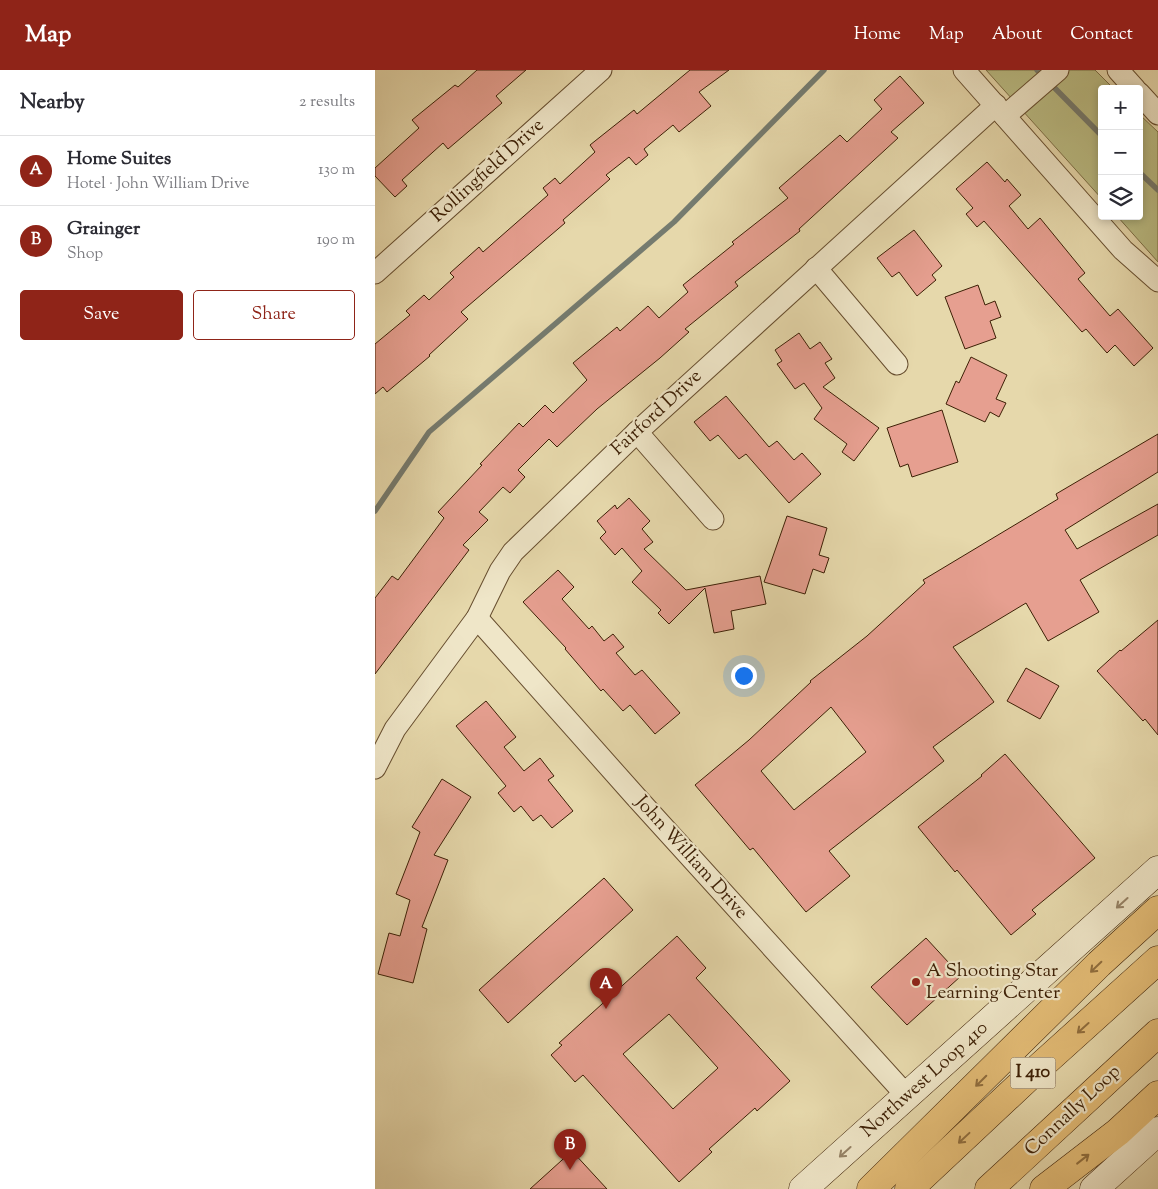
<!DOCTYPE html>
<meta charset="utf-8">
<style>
:root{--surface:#fff;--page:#f7f7f7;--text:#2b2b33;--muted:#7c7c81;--line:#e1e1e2;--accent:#8f2418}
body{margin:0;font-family:"Sorts Mill Goudy",serif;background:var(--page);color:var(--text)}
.controls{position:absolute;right:15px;top:15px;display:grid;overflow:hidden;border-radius:5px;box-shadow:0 2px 8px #0003}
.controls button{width:45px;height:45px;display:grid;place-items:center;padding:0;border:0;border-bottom:1px solid var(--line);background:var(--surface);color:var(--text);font:25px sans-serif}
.you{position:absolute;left:368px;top:605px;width:18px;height:18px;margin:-12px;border:4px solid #fff;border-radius:50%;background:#1a73e8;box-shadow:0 0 0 8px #1a73e833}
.badge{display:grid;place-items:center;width:32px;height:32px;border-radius:50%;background:var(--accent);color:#fff;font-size:16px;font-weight:700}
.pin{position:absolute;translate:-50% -41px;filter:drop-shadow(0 1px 2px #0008)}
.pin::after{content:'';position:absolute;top:26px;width:18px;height:15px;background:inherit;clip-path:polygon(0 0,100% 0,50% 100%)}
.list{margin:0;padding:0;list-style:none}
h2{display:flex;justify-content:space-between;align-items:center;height:65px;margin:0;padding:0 20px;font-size:21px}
h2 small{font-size:16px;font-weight:400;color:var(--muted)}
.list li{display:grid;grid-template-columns:32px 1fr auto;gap:15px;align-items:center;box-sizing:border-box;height:70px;padding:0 20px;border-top:1px solid var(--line)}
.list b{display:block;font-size:19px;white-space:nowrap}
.list p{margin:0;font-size:16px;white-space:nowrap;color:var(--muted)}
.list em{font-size:16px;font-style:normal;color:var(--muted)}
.actions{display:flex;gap:10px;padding:15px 20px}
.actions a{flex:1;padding:11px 0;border:1px solid var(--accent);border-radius:5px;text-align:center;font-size:18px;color:var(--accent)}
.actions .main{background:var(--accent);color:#fff}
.icon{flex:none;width:28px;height:28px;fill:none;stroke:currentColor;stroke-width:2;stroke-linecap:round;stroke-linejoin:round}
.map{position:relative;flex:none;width:783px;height:1119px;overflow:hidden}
header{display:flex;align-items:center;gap:30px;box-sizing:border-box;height:70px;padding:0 25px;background:var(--accent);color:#fff}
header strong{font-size:24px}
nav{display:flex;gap:28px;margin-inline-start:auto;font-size:18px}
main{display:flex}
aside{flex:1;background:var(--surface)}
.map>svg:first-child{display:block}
.green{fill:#bbbd84;stroke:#7c6e45}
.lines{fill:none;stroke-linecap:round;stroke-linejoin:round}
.stream{stroke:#757b6f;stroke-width:5.5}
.building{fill:#e69f90;stroke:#3d2006;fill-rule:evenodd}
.street-casing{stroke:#674e2f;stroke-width:23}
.secondary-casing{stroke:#3d2006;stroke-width:29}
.highway-casing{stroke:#3d2006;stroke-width:29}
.street{stroke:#efe6c8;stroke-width:21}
.secondary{stroke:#efe6c8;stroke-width:28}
.highway{stroke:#e3bc76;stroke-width:28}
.oneway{stroke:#968367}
.oneway2{stroke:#906e3e}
.poi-dot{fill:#8f2418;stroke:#efe6c8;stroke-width:2}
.labels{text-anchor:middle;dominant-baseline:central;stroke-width:4.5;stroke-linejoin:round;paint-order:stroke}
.shield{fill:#efe6c8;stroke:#725b40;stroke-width:1}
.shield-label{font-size:18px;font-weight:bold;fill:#3d2006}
.street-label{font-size:19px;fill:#3d2006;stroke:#efe6c8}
.poi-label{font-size:19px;fill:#3d2006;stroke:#efe6c8;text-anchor:start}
</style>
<header>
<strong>Map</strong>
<nav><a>Home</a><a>Map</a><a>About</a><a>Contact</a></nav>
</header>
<main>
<aside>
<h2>Nearby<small>2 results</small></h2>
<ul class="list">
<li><span class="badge">A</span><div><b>Home Suites</b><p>Hotel · John William Drive</p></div><em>130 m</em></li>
<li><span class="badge">B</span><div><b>Grainger</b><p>Shop</p></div><em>190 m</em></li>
</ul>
<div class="actions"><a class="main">Save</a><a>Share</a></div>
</aside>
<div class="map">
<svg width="783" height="1119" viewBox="0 0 783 1119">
<rect width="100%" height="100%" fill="#e6d8ab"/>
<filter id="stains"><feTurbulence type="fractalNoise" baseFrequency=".004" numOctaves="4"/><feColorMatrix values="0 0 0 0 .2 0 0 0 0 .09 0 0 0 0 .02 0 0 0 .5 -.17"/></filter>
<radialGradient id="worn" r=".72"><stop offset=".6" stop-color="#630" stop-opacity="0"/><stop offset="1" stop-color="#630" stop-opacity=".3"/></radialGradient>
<g class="green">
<path d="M611 0H720L739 19H727V129Z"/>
<path d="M764 44 783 62V192L742 146H764Z"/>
</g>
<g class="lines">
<g class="stream">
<path d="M662 0 727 66"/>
<path d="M764 102 783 120"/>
<path d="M0 441 54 362 299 152 449 0"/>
</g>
</g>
<g class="building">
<path d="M102 0H151L121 26 127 33 73 79 68 73 27 110 32 116 20 127 0 106V98L44 58 37 50 80 15 83 17Z"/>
<path d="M315 0H354L324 22 336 36 304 62 298 55 269 79 273 85 261 95 254 87 231 105 235 109 188 150 190 153 86 242 93 249 54 285 55 286 12 322 8 317 0 324V274L35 245 31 241 49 225 54 230 79 207 75 203 104 177 108 182 173 125 168 118 180 108 185 114 220 82 215 75 259 40 262 44Z"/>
<path d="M525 6 549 33 516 62 523 68 424 159 425 161 360 212 363 216 310 259 314 262 285 288 222 339 182 377 174 369 143 400 150 407 135 423 128 417 104 442 113 450 88 475 94 480 0 604V528L17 506 23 510 69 448 63 442 107 395 105 394 144 353 148 357 170 335 178 343 212 310 198 293 242 257 245 261 273 236 284 248 313 222 308 215 359 174 357 172 413 128 404 118 465 65 472 72 507 39 499 30Z"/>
<path d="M612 92 630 112 632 109 646 125 634 136 653 159 665 148 710 203 703 209 735 246 743 239 778 278 759 296 740 275 732 283 711 259 707 262 609 151 602 157 591 144 598 138 581 119Z"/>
<path d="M539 160 567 196 557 205 561 210 542 226 524 202 517 207 502 188Z"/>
<path d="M603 215 610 235 620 231 626 247 615 251 621 268 590 279 570 227Z"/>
<path d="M424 263 435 279 445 272 457 289 450 293 460 308 448 317 504 358 479 391 467 382 472 374 439 349 447 338 429 313 420 319 402 294 407 291 400 280Z"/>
<path d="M596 287 632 305 621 329 631 333 624 347 615 342 610 352 571 334 581 311 584 313Z"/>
<path d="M351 326 394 377 402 371 419 390 427 383 446 404 414 433 371 384 364 389 343 365 335 371 319 352Z"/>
<path d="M567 340 583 392 537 407 533 394 525 397 512 358Z"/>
<path d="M783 364V402L690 460 702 479 783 434V465L705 510 724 542 673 571 651 533 578 577 619 632 558 677 569 691 454 781 475 806 431 842 378 778 375 780 320 715 374 670 436 612 435 611 492 566 550 513 548 510 683 429 681 424ZM456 637 491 682 419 740 386 701Z"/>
<path d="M254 428 275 451 267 459 278 472 269 479 311 520 385 506 391 534 356 541 359 559 339 563 330 518 294 554 283 543 286 540 257 512 267 501 247 478 240 485 225 468 231 462 222 451 240 435 242 439Z"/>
<path d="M412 446 452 458 444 485 454 488 449 503 438 499 430 524 389 512Z"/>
<path d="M183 500 199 517 187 529 214 559 217 556 229 571 238 564 249 577 241 583 260 605 267 600 305 643 280 664 255 635 248 641 228 619 226 621 190 579 191 578 148 532Z"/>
<path d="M783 550V665L770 649 768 651 722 601 745 580 746 581Z"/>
<path d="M651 598 684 616 665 649 632 631Z"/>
<path d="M111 631 141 667 129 677 149 701 165 688 179 706 173 710 198 741 177 758 166 745 158 751 146 736 139 742 123 723 131 716 81 656Z"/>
<path d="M630 684 720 788 657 840 661 844 636 865 582 800 580 802 543 757 607 706 606 705Z"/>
<path d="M67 709 96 727 59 785 73 790 47 857 52 859 38 913 3 904 14 863 25 866 35 830 21 824 45 762 37 757Z"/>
<path d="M229 808 258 840 133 953 104 920Z"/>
<path d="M302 866 331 898 321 908 415 1011 382 1041 380 1038 334 1079 337 1082 304 1112 208 1005 200 1012 176 985 187 975 184 973ZM294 944 343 998 298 1039 248 984Z"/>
<path d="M551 868 586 906 532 955 496 917Z"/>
<path d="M197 1081 232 1119H155Z"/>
</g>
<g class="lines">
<defs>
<g id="street">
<path d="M589 0 748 180 783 211"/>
<path d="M743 0 760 19"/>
<path d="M764 23 783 44"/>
<path d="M630 46 683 0"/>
<path d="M441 198 522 294"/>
<path d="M0 203 226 0"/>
<path d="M262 362 338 449"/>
<path d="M102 548 261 727 532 1026"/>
<path d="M0 698 20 659 102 548 125 501 138 482 262 362 621 35"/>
</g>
<g id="secondary">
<path d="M428 1119 783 800"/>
<path d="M719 1119 783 1061"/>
</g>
<g id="highway">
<path d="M496 1119 724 894 783 840"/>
<path d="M534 1119 660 1001 783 890"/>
<path d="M614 1119 783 963"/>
<path d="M669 1119 743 1062 783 1025"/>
</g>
</defs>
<use href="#street" class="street-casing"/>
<use href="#secondary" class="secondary-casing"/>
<use href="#highway" class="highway-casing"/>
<use href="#street" class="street"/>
<use href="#secondary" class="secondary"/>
<use href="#highway" class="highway"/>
</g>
<defs><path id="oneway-shaft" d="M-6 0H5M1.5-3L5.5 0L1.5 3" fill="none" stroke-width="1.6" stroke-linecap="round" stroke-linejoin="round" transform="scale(1.25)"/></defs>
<g class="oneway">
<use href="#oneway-shaft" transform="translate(747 833) rotate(138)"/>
<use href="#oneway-shaft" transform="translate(470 1082) rotate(138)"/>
</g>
<g class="oneway2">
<use href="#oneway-shaft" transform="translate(721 897) rotate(136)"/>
<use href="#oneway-shaft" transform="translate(708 958) rotate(138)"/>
<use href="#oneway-shaft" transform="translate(606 1011) rotate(135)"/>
<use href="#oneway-shaft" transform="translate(589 1068) rotate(137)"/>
<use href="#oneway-shaft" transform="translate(708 1089) rotate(-38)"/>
</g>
<circle class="poi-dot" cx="541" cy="912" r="5"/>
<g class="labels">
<rect class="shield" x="635.5" y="987.5" width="45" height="31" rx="4"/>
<g class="shield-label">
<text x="658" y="1003">I 410</text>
</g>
<g class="street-label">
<text transform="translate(113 101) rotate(-42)">Rollingfield Drive</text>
<text transform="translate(282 343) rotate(-43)">Fairford Drive</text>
<text transform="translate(316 788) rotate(48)">John William Drive</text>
<text transform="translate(550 1010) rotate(-42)">Northwest Loop 410</text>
<text transform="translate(698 1041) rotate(-43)">Connally Loop</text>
</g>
<g class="poi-label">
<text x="551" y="901">A Shooting Star<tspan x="551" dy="22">Learning Center</tspan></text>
</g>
</g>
<rect width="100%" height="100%" filter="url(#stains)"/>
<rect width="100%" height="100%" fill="url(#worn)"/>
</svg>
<div class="controls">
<button>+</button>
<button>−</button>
<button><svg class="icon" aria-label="layers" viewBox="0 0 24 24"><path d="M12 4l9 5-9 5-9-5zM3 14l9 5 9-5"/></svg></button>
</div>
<div class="you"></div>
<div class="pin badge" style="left:231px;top:939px">A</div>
<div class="pin badge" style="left:195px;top:1100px">B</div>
</div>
</main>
